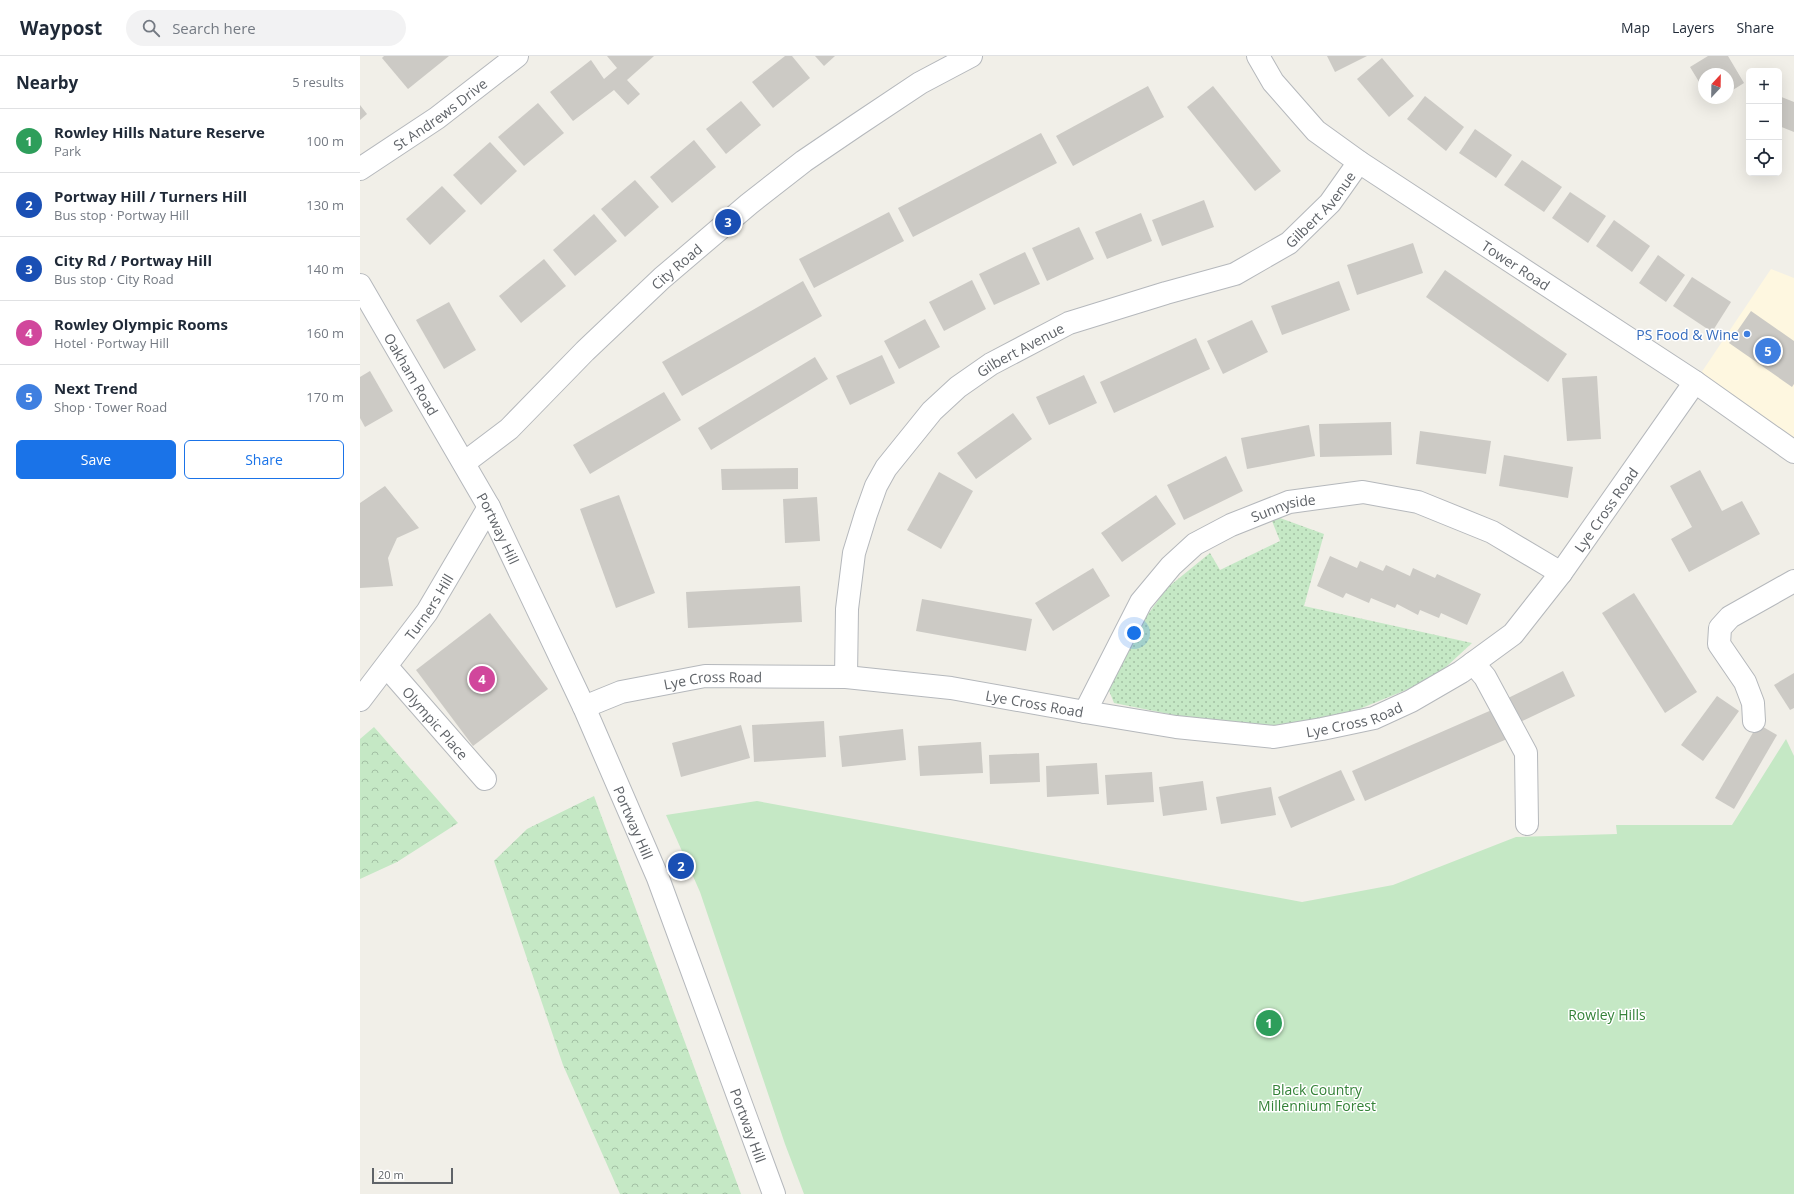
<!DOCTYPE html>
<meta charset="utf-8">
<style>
:root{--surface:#fff;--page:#f2f2f3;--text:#1f2937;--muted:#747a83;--line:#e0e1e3;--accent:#1a73e8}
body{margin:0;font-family:"Open Sans",sans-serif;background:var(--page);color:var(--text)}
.controls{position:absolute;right:12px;top:12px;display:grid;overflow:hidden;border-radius:6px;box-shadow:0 4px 16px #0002}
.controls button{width:36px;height:36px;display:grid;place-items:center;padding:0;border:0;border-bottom:1px solid var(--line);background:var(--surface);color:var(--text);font:20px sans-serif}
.compass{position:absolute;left:1338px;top:12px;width:36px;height:36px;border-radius:50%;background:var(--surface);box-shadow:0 4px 16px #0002;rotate:22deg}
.scale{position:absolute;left:12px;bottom:10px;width:81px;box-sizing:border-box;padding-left:4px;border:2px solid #5f6368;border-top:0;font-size:11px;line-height:14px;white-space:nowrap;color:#5f6368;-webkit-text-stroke:3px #fff;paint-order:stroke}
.you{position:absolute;left:774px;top:577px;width:14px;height:14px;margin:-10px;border:3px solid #fff;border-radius:50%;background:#1a73e8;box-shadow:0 0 0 6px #1a73e833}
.badge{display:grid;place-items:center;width:26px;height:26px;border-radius:50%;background:var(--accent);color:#fff;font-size:13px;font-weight:700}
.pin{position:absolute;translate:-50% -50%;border:2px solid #fff;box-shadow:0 1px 4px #0006}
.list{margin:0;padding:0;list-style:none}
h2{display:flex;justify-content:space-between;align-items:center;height:52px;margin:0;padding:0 16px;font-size:17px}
h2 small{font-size:13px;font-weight:400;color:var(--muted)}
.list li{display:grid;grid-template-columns:26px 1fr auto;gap:12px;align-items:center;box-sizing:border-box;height:64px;padding:0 16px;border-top:1px solid var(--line)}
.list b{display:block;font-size:15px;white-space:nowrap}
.list p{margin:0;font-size:13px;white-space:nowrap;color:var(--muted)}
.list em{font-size:13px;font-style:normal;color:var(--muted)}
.actions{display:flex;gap:8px;padding:12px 16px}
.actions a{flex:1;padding:9px 0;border:1px solid var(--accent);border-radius:6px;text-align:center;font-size:14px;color:var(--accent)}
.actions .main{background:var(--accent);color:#fff}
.icon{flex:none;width:22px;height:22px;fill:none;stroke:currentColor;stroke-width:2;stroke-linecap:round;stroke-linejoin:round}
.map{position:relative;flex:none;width:1434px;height:1138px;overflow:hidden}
header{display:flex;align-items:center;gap:24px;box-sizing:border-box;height:56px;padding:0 20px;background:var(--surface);border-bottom:1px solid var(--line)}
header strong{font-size:19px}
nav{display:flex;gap:22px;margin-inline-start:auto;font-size:14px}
.search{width:280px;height:36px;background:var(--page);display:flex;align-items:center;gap:10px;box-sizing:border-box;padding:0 14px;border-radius:22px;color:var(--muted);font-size:15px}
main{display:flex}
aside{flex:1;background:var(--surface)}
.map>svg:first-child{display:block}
.commercial{fill:#fef7e0}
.grass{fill:url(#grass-dots)}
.forest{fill:url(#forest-crowns)}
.park{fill:#c5e8c5}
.building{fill:#cccac5}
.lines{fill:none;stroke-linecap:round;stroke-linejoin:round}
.minor-casing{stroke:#b5b8bc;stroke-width:24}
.minor{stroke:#fff;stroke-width:22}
.shop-dot{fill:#3f7fe0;stroke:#fff;stroke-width:1.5}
.labels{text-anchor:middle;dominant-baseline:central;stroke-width:3;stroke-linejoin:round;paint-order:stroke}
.street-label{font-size:14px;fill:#5f6368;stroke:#fff}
.shop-label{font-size:14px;fill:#366cbe;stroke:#fff;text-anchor:end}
.park-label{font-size:14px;fill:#348238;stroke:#fff}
</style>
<header>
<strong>Waypost</strong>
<div class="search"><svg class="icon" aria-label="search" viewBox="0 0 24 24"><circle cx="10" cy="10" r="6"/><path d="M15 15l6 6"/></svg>Search here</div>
<nav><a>Map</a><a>Layers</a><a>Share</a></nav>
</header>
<main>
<aside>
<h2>Nearby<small>5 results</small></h2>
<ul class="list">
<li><span class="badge" style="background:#2e9e5b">1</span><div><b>Rowley Hills Nature Reserve</b><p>Park</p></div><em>100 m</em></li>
<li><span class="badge" style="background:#1a4fb4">2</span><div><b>Portway Hill / Turners Hill</b><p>Bus stop · Portway Hill</p></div><em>130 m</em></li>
<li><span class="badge" style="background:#1a4fb4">3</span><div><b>City Rd / Portway Hill</b><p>Bus stop · City Road</p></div><em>140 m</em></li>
<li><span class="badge" style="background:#d1479c">4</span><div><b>Rowley Olympic Rooms</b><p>Hotel · Portway Hill</p></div><em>160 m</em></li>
<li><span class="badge" style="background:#3f7fe0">5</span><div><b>Next Trend</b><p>Shop · Tower Road</p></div><em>170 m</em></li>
</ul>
<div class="actions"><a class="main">Save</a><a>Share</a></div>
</aside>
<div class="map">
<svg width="1434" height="1138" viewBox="0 0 1434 1138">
<defs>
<pattern id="grass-dots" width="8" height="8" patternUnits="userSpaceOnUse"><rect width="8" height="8" fill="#c5e8c5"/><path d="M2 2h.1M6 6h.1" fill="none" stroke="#a3c0a4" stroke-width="1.8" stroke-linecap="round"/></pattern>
<pattern id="forest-crowns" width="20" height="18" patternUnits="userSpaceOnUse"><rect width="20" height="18" fill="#c5e8c5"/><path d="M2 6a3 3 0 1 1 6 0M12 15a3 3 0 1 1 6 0" fill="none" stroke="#a3c0a4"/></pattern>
</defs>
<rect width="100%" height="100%" fill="#f1efe8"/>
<path class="commercial" d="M1411 213 1434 222V389L1335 326Z"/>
<path class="grass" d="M920 462 964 478 944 550 1112 587 1073 623 987 658 922 671 819 660 754 647 748 632 778 572 807 532 850 497 860 514 920 485 912 465Z"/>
<g class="forest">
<path d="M14 671 98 767 37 806 0 823V683Z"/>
<path d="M234 740 381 1138H260L203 1009 134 805 167 773Z"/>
</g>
<path class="park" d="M1426 683 1434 700V1138H444L425 1088 340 836 306 759 397 745 942 846 1033 829 1156 781 1257 778 1256 769H1372Z"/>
<g class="building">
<path d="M24 0H89L48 33 22 2Z"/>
<path d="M247 0H294L267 24 280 38 268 49 254 34 213 65 190 36 231 4 244 23 257 12Z"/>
<path d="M425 0H432L450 22 413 52 392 26Z"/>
<path d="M455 0H475L464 10Z"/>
<path d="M967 0H1007L975 16Z"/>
<path d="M1348 0H1368L1384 27 1368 37V18H1344V34L1330 11Z"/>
<path d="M1022 2 1054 40 1029 61 997 23Z"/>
<path d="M788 30 804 61 713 110 696 80Z"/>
<path d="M853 30 921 115 895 135 827 51Z"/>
<path d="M1065 40 1104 71 1086 95 1047 63Z"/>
<path d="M1419 40 1434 46V76L1419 70Z"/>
<path d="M1349 42H1360L1352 47Z"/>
<path d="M381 45 401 69 366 98 346 73Z"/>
<path d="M178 47 204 77 164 110 138 81Z"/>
<path d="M0 49 7 58 0 64Z"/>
<path d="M1115 73 1152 99 1136 122 1099 97Z"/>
<path d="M681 77 697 107 553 181 538 152Z"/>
<path d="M334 84 356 111 312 147 290 121Z"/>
<path d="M130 86 157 115 121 149 93 119Z"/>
<path d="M1162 104 1202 131 1184 156 1144 129Z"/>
<path d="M275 124 299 151 265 181 241 153Z"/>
<path d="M82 130 106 155 70 189 46 163Z"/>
<path d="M1210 136 1246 160 1228 187 1192 162Z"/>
<path d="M844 144 854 171 802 190 792 164Z"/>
<path d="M529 156 544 185 454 232 439 203Z"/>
<path d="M781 157 792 185 747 203 735 176Z"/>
<path d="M234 158 257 185 215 220 193 194Z"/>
<path d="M1254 164 1290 190 1272 216 1236 190Z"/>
<path d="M719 171 734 203 687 225 672 192Z"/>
<path d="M1053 187 1063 217 997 239 987 209Z"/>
<path d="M665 196 680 228 634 249 619 218Z"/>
<path d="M1298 199 1325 219 1306 246 1279 227Z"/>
<path d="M184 203 206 230 161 267 139 240Z"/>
<path d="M1085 214 1207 298 1188 326 1066 241Z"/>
<path d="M1332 221 1371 246 1352 276 1313 250Z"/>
<path d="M612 224 626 253 584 275 569 246Z"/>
<path d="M443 225 462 260 322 340 302 306Z"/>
<path d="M979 225 990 254 922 279 911 250Z"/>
<path d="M89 246 116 294 84 313 56 264Z"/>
<path d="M1391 255 1434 285V328L1432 331 1369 287Z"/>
<path d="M565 263 580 291 539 313 524 285Z"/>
<path d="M892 264 908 296 863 318 847 285Z"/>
<path d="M836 282 850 313 754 357 740 326Z"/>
<path d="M522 299 535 327 490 349 476 320Z"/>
<path d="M455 301 468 323 351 394 338 372Z"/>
<path d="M10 315 33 355 5 371 0 362V321Z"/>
<path d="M724 319 737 347 689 369 676 341Z"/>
<path d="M1237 320 1241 383 1207 385 1202 322Z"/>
<path d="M304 336 321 364 230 418 213 389Z"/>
<path d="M653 357 672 383 616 423 597 397Z"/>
<path d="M1031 366 1032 399 960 401 959 368Z"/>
<path d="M949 369 955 400 887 413 881 382Z"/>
<path d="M1060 375 1131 385 1126 418 1056 408Z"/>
<path d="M1144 399 1213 411 1208 442 1139 430Z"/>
<path d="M866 400 883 435 824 464 807 429Z"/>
<path d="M438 412V433L362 434 361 413Z"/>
<path d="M1340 414 1362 455 1382 445 1400 478 1329 516 1311 483 1332 471 1310 430Z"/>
<path d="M579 416 613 435 581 493 547 474Z"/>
<path d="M25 430 59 472 37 482 28 502 33 530 0 532V447Z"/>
<path d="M259 439 295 537 256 552 220 453Z"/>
<path d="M796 439 816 468 762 506 741 477Z"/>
<path d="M457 441 460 485 425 487 423 443Z"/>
<path d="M970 500 997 512 1000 505 1023 515 1026 509 1050 520 1053 512 1075 522 1077 518 1121 538 1107 569 1081 557 1079 562 1060 554 1058 559 1037 548 1035 552 1011 542 1009 547 986 537 983 542 957 530Z"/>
<path d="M733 512 750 540 693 575 675 547Z"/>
<path d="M440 530 442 566 328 572 326 536Z"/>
<path d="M1274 537 1337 636 1305 657 1242 557Z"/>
<path d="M562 543 672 563 666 595 556 575Z"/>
<path d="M130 557 188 633 113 690 56 614Z"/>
<path d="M1203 615 1215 640 1156 668 1144 644Z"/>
<path d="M1434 617V652L1430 654 1414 629Z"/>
<path d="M1357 640 1379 655 1343 705 1321 689Z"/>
<path d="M1134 653 1147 683 1005 745 992 715Z"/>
<path d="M464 665 466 701 394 706 392 669Z"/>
<path d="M1398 668 1417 679 1374 753 1355 742Z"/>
<path d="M381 669 390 702 321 721 312 687Z"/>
<path d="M543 673 546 704 482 711 479 680Z"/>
<path d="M621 686 623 717 560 720 558 690Z"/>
<path d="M679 697 680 726 630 728 629 699Z"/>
<path d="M737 707 739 738 687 741 686 710Z"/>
<path d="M981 714 995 744 931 772 918 741Z"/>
<path d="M792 716 794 746 747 749 745 719Z"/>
<path d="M843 725 847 754 803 760 799 731Z"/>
<path d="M911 731 916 759 861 768 856 741Z"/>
</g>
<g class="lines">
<defs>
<g id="minor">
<path id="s1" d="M898 0 913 26 956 75 999 106 1335 326 1434 396"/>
<path id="s2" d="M0 113 77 62 157 0"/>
<path id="s3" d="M0 229 129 451 224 651 298 822 414 1138"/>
<path id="s4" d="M104 407 149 373 225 295 302 222 389 148 444 105 497 69 560 27 611 0"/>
<path d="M1113 607 1125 621 1166 697 1167 768"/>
<path id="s5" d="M27 611 125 723"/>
<path id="s6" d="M486 621 487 553 494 497 506 458 516 430 526 412 572 355 598 331 631 308 709 267 806 237 875 218 929 187 970 147 999 106"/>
<path id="s7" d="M0 644 67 556 129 451"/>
<path id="s8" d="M224 651 261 636 345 620 486 621 591 632 725 656 816 671 914 681 962 673 1014 662 1051 645 1101 616 1153 578 1201 517 1335 326"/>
<path id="s9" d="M725 656 781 546 811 510 835 488 871 469 929 446 1003 436 1058 446 1132 476 1201 517"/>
<path d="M1394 665 1393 647 1385 626 1359 588 1360 572 1370 561 1434 525"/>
</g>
</defs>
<use href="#minor" class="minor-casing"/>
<use href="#minor" class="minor"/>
</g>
<circle class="shop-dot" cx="1387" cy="278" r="4"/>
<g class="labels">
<g class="street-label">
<text stroke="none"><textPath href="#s2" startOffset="97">St Andrews Drive</textPath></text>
<text stroke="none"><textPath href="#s6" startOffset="734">Gilbert Avenue</textPath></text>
<text stroke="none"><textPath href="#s1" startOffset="336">Tower Road</textPath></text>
<text stroke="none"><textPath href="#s4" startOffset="290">City Road</textPath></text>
<text stroke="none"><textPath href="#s6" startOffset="397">Gilbert Avenue</textPath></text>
<text stroke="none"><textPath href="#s3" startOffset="103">Oakham Road</textPath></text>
<text stroke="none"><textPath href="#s9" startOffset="299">Sunnyside</textPath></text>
<text stroke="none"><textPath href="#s8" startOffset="1119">Lye Cross Road</textPath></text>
<text stroke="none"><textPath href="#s3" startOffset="280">Portway Hill</textPath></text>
<text stroke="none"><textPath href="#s7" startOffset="116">Turners Hill</textPath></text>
<text stroke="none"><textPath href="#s8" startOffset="133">Lye Cross Road</textPath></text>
<text stroke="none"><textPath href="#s8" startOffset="457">Lye Cross Road</textPath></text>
<text stroke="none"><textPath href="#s8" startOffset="781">Lye Cross Road</textPath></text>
<text stroke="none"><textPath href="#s5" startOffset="74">Olympic Place</textPath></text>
<text stroke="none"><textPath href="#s3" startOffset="604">Portway Hill</textPath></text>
<text stroke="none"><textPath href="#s3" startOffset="928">Portway Hill</textPath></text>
</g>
<g class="shop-label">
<text x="1379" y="278">PS Food &amp; Wine</text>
</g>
<g class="park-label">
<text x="1247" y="958">Rowley Hills</text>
<text x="957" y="1033">Black Country<tspan x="957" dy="16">Millennium Forest</tspan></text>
</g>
</g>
</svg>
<div class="controls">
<button>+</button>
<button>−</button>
<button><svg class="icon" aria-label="locate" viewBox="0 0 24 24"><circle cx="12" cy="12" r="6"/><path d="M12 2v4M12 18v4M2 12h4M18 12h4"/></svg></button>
</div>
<svg class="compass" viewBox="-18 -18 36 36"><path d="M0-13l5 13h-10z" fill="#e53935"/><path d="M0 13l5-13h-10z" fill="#747a83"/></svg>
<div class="scale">20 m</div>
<div class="you"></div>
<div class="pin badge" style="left:909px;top:967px;background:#2e9e5b">1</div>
<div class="pin badge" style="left:321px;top:810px;background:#1a4fb4">2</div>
<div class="pin badge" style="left:368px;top:166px;background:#1a4fb4">3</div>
<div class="pin badge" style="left:122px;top:623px;background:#d1479c">4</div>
<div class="pin badge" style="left:1408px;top:295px;background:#3f7fe0">5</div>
</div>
</main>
